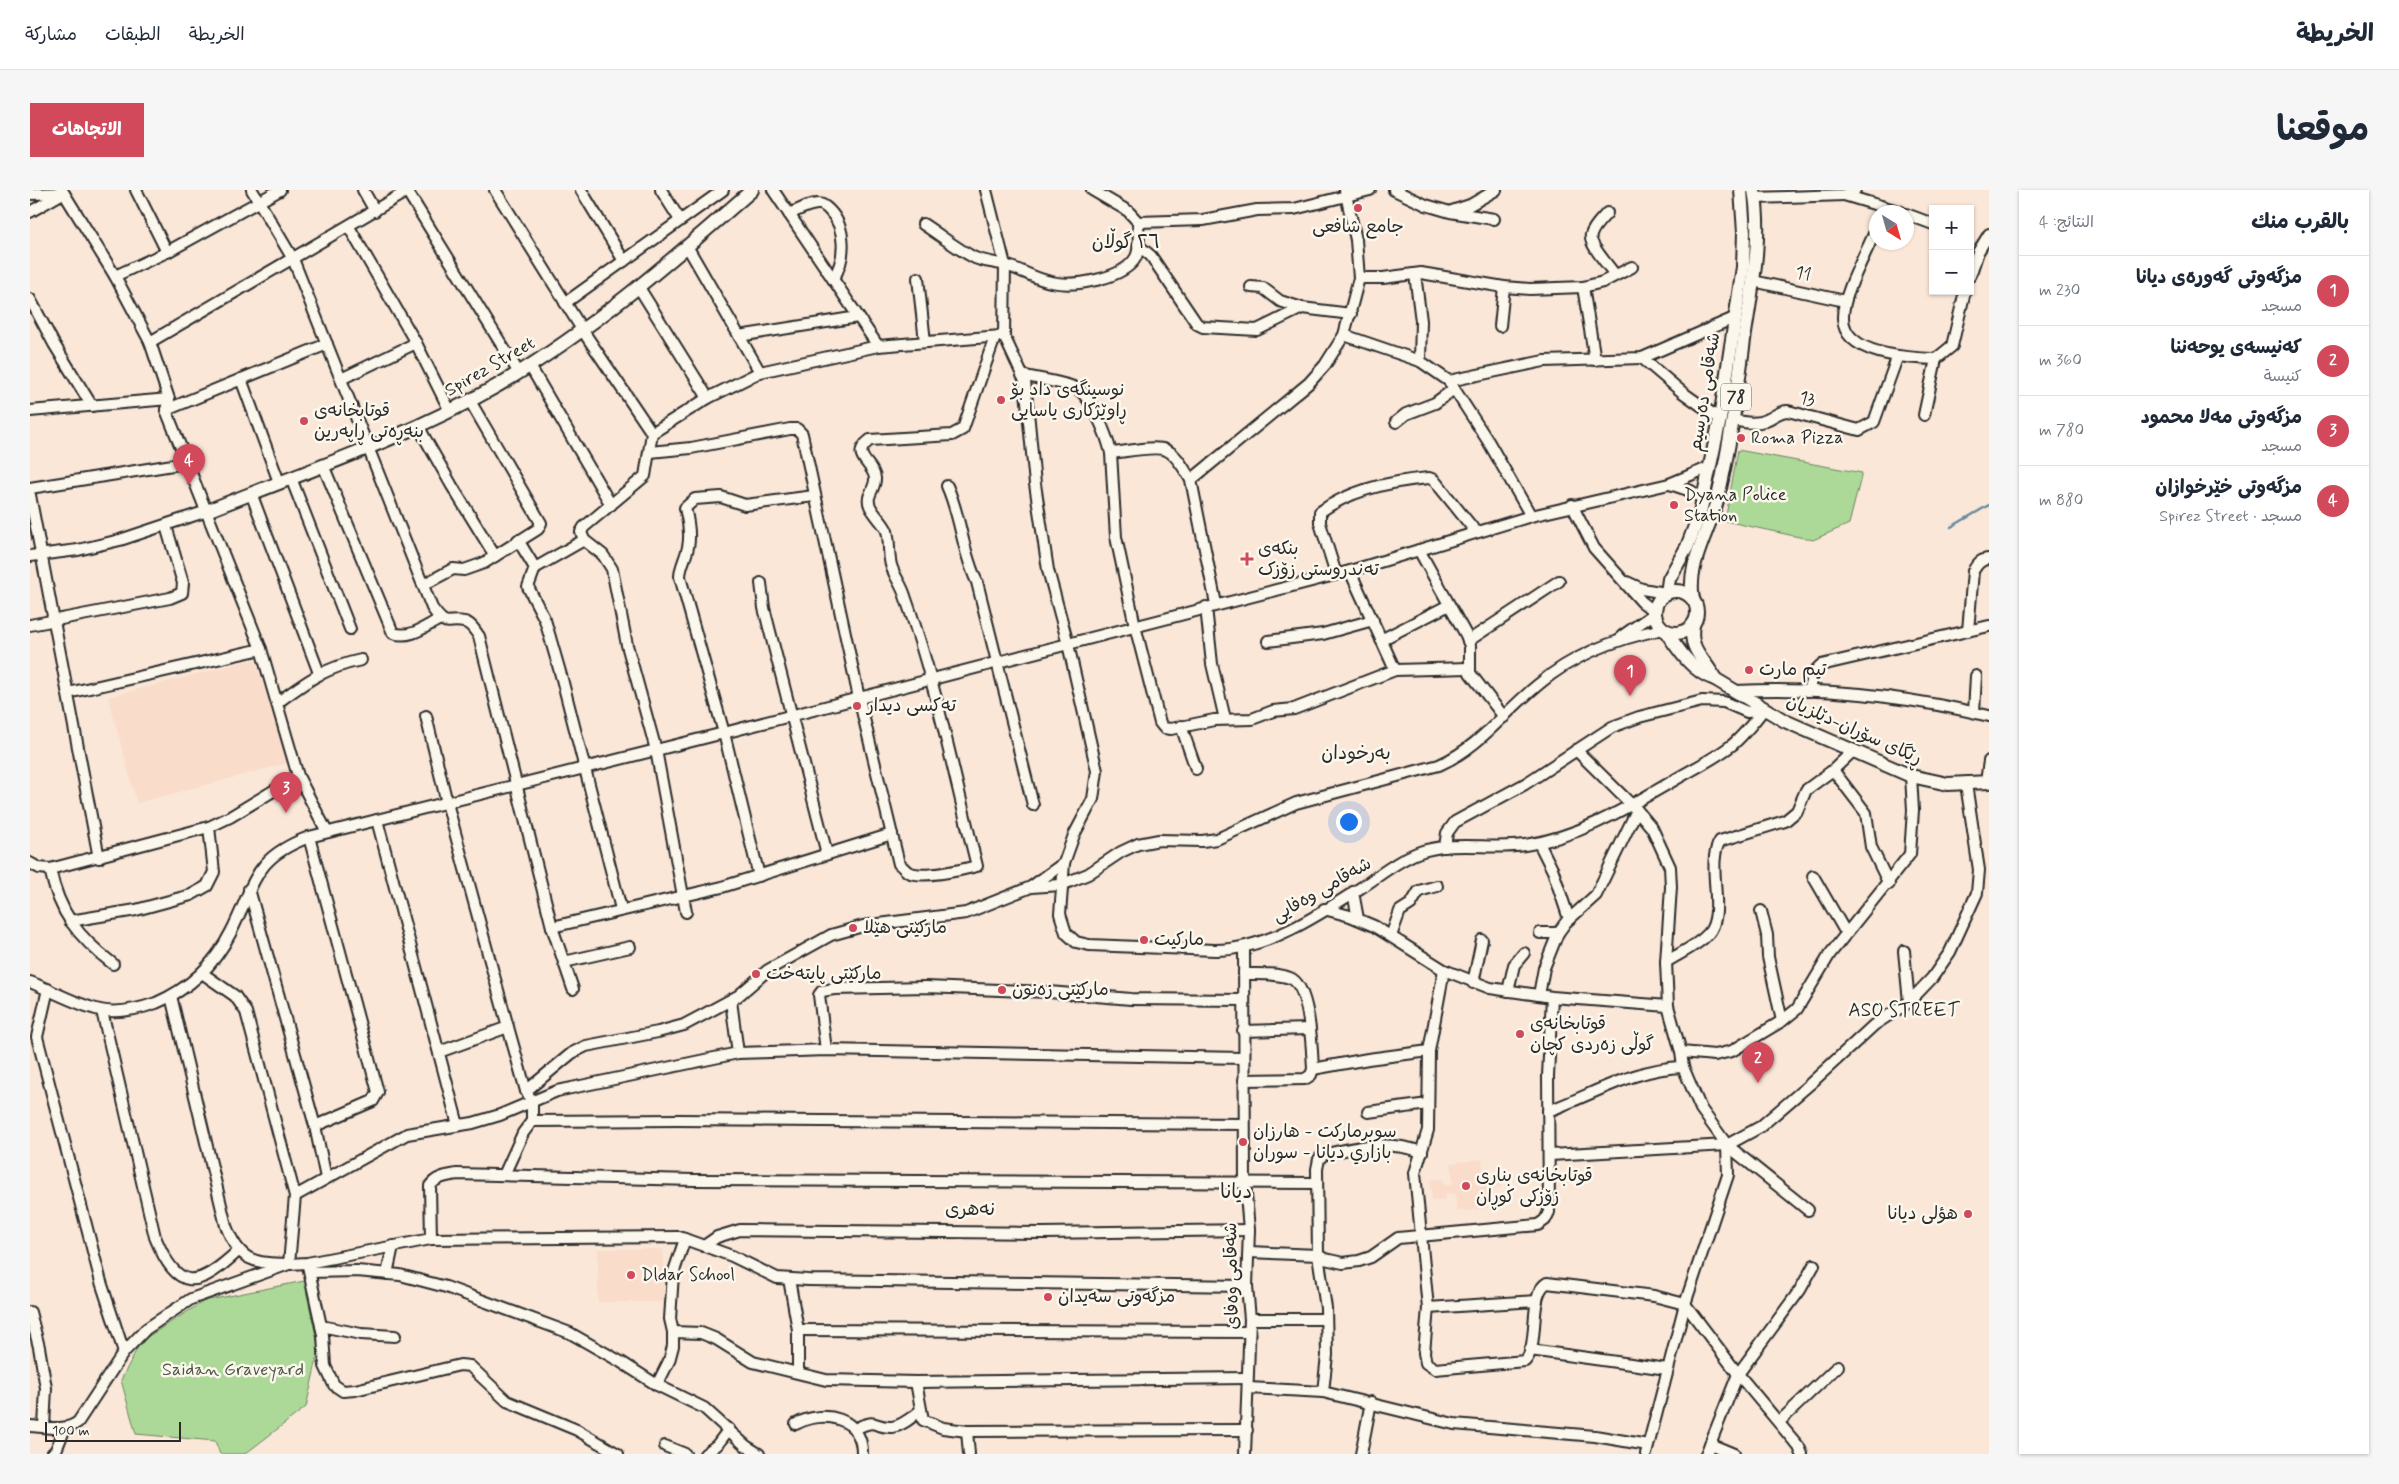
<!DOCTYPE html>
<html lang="ar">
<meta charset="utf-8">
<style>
:root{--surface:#fff;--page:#f6f6f7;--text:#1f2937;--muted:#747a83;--line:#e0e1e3;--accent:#d1495b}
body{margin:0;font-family:Mynerve,"Playpen Sans Arabic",sans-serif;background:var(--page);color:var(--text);direction:rtl}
.controls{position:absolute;right:15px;top:15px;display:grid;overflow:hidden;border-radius:0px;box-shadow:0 1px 4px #0004}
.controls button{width:45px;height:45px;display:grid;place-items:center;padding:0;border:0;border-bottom:1px solid var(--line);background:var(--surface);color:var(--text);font:25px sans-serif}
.compass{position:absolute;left:1839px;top:15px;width:45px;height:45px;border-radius:50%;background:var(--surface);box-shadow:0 1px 4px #0004;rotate:143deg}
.scale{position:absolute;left:15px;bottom:12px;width:136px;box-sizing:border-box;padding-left:5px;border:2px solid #2b2b2b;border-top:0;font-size:14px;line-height:18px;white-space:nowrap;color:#2b2b2b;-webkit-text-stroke:4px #fbf7ec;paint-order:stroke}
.you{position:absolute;left:1318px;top:631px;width:18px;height:18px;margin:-12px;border:4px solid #fff;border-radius:50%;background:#1a73e8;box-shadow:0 0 0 8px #1a73e833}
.badge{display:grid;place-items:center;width:32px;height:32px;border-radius:50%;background:var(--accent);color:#fff;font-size:16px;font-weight:700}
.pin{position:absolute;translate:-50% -41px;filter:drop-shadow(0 1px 2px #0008)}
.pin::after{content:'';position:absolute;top:26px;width:18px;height:15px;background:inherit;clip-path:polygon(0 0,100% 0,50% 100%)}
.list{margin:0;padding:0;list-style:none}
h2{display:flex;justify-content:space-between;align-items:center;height:65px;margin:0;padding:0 20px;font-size:21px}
h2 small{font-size:16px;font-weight:400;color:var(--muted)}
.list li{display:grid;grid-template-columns:32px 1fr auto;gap:15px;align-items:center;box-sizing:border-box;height:70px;padding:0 20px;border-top:1px solid var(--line)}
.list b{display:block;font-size:19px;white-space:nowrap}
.list p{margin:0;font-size:16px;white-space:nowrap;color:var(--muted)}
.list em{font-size:16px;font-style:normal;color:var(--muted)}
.map{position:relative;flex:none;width:1959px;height:1264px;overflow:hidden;direction:ltr;border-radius:0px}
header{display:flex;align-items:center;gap:30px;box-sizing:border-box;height:70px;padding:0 25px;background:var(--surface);border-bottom:1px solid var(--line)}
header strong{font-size:24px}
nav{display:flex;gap:28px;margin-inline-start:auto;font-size:18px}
.intro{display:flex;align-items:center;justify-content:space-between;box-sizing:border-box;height:120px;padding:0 30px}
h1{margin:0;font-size:35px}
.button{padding:12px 22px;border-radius:0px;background:var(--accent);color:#fff;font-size:18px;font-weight:700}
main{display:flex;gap:30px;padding:0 30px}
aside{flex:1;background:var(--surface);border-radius:0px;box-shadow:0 1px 4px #0004}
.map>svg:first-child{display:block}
.built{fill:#f9dcca}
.green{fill:#acd998;stroke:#6c8262}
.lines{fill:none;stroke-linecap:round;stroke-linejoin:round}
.stream{stroke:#658a9e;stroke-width:2.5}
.minor-casing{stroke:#2b2b2b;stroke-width:14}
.major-casing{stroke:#2b2b2b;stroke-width:16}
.minor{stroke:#fbf7ec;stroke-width:10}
.major{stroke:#fbf7ec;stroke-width:12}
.poi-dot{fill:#d1495b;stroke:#fbf7ec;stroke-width:2}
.labels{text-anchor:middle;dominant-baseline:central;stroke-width:5;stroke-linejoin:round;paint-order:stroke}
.shield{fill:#fbf7ec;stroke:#696865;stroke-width:1}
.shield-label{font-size:16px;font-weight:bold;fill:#2b2b2b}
.poi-label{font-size:18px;fill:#2b2b2b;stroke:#fbf7ec;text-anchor:start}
.street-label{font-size:18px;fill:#2b2b2b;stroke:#fbf7ec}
.park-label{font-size:18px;fill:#4b5646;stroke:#fbf7ec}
.neighbourhood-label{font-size:19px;fill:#2b2b2b;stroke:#fbf7ec}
.quarter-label{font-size:20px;fill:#2b2b2b;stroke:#fbf7ec}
</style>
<header>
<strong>الخريطة</strong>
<nav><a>الخريطة</a><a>الطبقات</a><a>مشاركة</a></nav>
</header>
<div class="intro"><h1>موقعنا</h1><a class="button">الاتجاهات</a></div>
<main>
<aside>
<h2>بالقرب منك<small>النتائج: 4</small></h2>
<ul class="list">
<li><span class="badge">1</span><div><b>مزگەوتی گەورەی دیانا</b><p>مسجد</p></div><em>230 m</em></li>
<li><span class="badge">2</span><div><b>کەنیسەی یوحەننا</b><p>كنيسة</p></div><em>360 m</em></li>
<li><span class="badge">3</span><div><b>مزگه‌وتی مه‌لا محمود</b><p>مسجد</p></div><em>780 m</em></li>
<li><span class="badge">4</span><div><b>مزگەوتی خێرخوازان</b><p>مسجد · Spirez Street</p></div><em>880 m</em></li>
</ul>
</aside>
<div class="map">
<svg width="1959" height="1264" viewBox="0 0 1959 1264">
<rect width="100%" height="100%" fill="#fae7d8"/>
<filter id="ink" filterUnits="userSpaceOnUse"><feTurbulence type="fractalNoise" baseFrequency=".02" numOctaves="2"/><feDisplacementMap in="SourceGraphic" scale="10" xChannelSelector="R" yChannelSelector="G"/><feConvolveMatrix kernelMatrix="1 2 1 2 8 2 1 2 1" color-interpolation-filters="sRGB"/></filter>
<g filter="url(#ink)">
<g class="built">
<path d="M225 469 258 573 107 613 78 507Z"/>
<path d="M1452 969 1454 987 1470 985 1471 997 1456 999 1458 1018 1427 1022 1425 1003 1415 1004V1009L1402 1011 1400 990 1413 989 1414 995 1423 994 1421 973Z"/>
<rect x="568" y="1059" width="65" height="53"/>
</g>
<g class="green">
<path d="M1708 260 1832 283 1819 334 1783 350 1695 331Z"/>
<path d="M274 1091 289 1160 276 1217 215 1264H190L185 1251 106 1244 91 1190 111 1151 174 1111Z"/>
</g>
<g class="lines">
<path class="stream" d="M1921 337 1959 315"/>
<defs>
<g id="minor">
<path d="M32 0 85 86 120 152 139 209 136 220 231 459 268 586 297 642"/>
<path d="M106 0 137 62"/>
<path d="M222 0 263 69 402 418C418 440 416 428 434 432 441 433 445 441 449 446L522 737 543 799"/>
<path d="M333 0 345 21"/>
<path d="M465 0 553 141 622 243"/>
<path d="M551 0 594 71"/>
<path d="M631 0 650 30"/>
<path d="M743 0 848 156"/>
<path d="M956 0 975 75 974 146 995 191 1005 294 1018 380 1038 454 1067 581 1063 609 1044 645 1034 673 1030 724 1036 743 1046 752 1059 755 1185 760C1239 760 1295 721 1338 693 1354 682 1369 670 1387 663 1420 650 1460 660 1495 655 1550 647 1596 618 1643 591 1663 579 1684 569 1702 555 1714 545 1724 532 1734 519"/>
<path d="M1364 0 1396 15 1420 22 1464 29"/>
<path d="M377 1 489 183"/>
<path d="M0 4 32 3"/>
<path d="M1814 5 1871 22"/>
<path d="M1725 8 1814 5 1825 0"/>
<path d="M1422 21 1440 15 1466 0"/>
<path d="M0 22 33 3"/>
<path d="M1577 23C1572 29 1563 37 1561 45 1558 54 1580 77 1585 85"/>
<path d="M759 24C767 21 780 13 789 14 793 14 796 17 799 20 817 38 816 69 803 89"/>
<path d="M1876 24 1903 34"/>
<path d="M1108 32 1173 30 1227 20 1264 19 1340 0"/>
<path d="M893 34C910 45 927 59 945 68 955 72 964 72 975 75 990 79 1005 89 1021 92 1044 97 1094 89 1106 67 1111 57 1108 43 1108 32L1098 21 1062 0"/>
<path d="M319 37 386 153 420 221"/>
<path d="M1846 39C1837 62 1812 105 1813 128 1814 166 1880 168 1906 169L1922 156 1935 101"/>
<path d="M1108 55 1121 66 1167 134 1173 137 1227 140 1272 118 1321 124"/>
<path d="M657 56 730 182"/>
<path d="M1385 84 1391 131 1390 171"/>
<path d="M85 86 137 62 250 0"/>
<path d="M1940 86 1948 62 1959 44"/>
<path d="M888 88 895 152"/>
<path d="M1329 88H1353L1391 83 1474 97 1500 99 1553 97 1573 92 1602 77"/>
<path d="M1723 91 1815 111"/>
<path d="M608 96 678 208"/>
<path d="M1221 97 1233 98 1250 111 1272 118"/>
<path d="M1553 97 1565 170"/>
<path d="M0 109 24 154 62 216"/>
<path d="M535 113 693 0"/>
<path d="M1470 136 1474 97"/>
<path d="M1314 145 1390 171 1419 191 1458 251 1501 326"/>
<path d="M709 146 828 127"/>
<path d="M120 152 379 0"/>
<path d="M1612 168 1652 202 1690 229"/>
<path d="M500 176 581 315"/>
<path d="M992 185C1007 189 1033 192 1046 198 1062 207 1077 246 1081 263L1086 347 1105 436 1130 533 1134 538 1141 539 1184 530 1222 529 1243 521 1264 519 1365 480 1439 478"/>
<path d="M211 189 249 292"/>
<path d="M311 189 386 153"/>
<path d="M1419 191 1514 171 1612 168 1704 128"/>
<path d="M136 220 297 154"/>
<path d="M0 221 139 209"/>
<path d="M1894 225 1906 169"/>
<path d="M1703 230C1713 232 1726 235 1736 230 1745 227 1748 221 1758 221L1829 240 1844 232 1867 168"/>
<path d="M1366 232 1376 224 1405 213 1424 199"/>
<path d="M388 236 422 296 465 366"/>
<path d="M620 262 661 258 760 239H767L772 244 829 508 869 674C872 676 875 680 878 682 892 689 932 680 947 676 924 586 906 493 875 406 872 395 864 386 861 375 858 364 860 352 857 341 854 333 844 325 840 316 835 305 846 299 845 288 843 272 819 266 840 250L922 245 933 239 965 147"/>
<path d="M1081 263C1095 262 1124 255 1136 260 1147 264 1155 281 1161 290"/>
<path d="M293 275 363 443C381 449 394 437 410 429"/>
<path d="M261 288 320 439"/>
<path d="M1640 294 1661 301 1673 309"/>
<path d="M917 296C931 327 932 361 947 392L1003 615"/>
<path d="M0 298 155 273"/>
<path d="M221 303 289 483"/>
<path d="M0 305 69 668"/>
<path d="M1542 315 1564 358 1612 412 1625 422"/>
<path d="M488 350 505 378"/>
<path d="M554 350 505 378 498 397 515 430 532 489 591 719"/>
<path d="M1389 360 1436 445 1440 456V483L1474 527"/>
<path d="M0 366 48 360 90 350 177 321"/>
<path d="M1320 381 1365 480"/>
<path d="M1306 384 1290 333V322C1320 300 1363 291 1399 288L1404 290 1446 342"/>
<path d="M1597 392 1612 399 1636 403"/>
<path d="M731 393 734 418 797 664"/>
<path d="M393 395 423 379 434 380 454 373 508 339 511 333 440 211"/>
<path d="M1186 414 1161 290 1279 193 1295 175 1314 145 1329 88 1326 50 1315 0"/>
<path d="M1176 417 1182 474 1195 529"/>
<path d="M0 435 140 408 152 403 153 393 136 336"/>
<path d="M1938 441 1943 381C1947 374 1951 369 1959 369"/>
<path d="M1592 446 1625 423"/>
<path d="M1351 450 1419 415"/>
<path d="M1238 451 1293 444 1343 430"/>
<path d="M1438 451 1529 391"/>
<path d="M1706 501C1790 497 1877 506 1959 526"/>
<path d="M1778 501 1784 482 1791 475 1959 436"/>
<path d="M38 503 231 459"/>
<path d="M247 513C277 491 294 478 331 470"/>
<path d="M1944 522 1946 486"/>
<path d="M396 526 417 613 478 837 496 901 502 912V931L493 943 474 985"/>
<path d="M1151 536 1166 579"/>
<path d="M1546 560 1607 620 1622 638 1640 677 1641 697 1636 772 1638 816 1651 862 1653 877 1671 919 1697 955 1778 1020"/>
<path d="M1803 580 1836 623 1841 657 1859 694"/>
<path d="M1956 592 1959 571"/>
<path d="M347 630 428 935"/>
<path d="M279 647 348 902 343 911 285 936"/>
<path d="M1509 653 1523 681 1539 729"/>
<path d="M1415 657 1417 643 1425 632 1495 594 1582 537 1609 527 1672 511 1694 512 1717 522 1724 521 1731 516"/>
<path d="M0 673 9 678 20 679 179 637 200 627 268 586"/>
<path d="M20 679C29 723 48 747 83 774"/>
<path d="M729 686 694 543 650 387C650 376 656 368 658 357 661 344 658 330 655 318L665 309 691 307 715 315 784 306"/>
<path d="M1783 686 1816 743"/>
<path d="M1001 697 1031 695 1058 684 1091 662 1108 654 1129 650 1172 651 1187 649 1266 613 1409 575C1450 557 1475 521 1509 494 1544 464 1589 448 1633 439"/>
<path d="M219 699 285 936 296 988"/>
<path d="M1323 702 1328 729"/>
<path d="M1294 719 1320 726 1344 736 1414 780 1460 798 1522 807 1638 816"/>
<path d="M1731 721 1737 745 1738 767 1752 831"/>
<path d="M656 722 626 560 597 455 582 379 573 365 554 350 551 342 554 337 615 286 622 243 678 208 730 182 848 156 971 146"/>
<path d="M40 731 106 720 161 705 177 696 184 682 179 637"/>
<path d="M522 737 692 697 862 644"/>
<path d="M1510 743H1528"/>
<path d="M1361 746 1370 721 1381 714 1389 701 1407 696"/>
<path d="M1214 757 1215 992 1219 1040 1217 1096 1220 1129 1215 1264"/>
<path d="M1874 761 1879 812"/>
<path d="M534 772 600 757"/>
<path d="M1636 772C1650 763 1667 756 1678 744 1697 723 1675 674 1690 651L1755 631 1767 621 1776 600 1803 580 1824 560"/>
<path d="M1414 780 1399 861 1398 940 1385 983 1398 1118 1394 1163 1396 1173 1405 1179 1495 1171C1510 1156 1498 1103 1517 1093L1624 1106 1655 1114 1708 1184 1769 1257 1772 1264"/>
<path d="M0 792C23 801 47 815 70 820 89 824 109 819 126 813 159 799 185 774 201 742 226 693 221 669 279 647L694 543 1320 381 1501 326 1639 294 1680 277"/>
<path d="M1443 793 1452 750"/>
<path d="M18 799 7 847 71 1092 94 1162"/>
<path d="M1478 801 1484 775 1494 763"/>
<path d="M1509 805 1514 778 1528 743 1536 732 1566 705 1607 620"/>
<path d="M141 806 196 1036C210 1072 223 1073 259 1074L265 1006 216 822 205 806 172 783"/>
<path d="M701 811 708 863"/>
<path d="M72 821 125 1047C148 1103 167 1099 208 1061"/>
<path d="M1213 841 1279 839"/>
<path d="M796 860 789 805 792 801 804 799 896 797 1019 802 1101 809 1214 810"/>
<path d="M409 862 478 837"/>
<path d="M1651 862 1685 865 1702 861 1752 831 1767 819 1800 764 1880 664 1883 620 1881 586"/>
<path d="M1283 879 1338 869 1399 861"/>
<path d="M1214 890 1275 889 1281 885 1283 879C1282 860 1280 795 1260 788 1246 783 1229 784 1214 784"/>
<path d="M496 901 542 863 556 856 628 842 654 835 671 826 708 806 738 780 801 745 833 736 936 723 1001 697 1034 673"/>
<path d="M1518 921C1562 905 1605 878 1653 877"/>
<path d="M1338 922 1398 914"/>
<path d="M502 931 648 930 1214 934"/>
<path d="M1520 965 1697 955 1730 937 1780 894 1844 835 1879 812 1902 788 1920 762 1947 703 1949 680 1936 594"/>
<path d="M265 1006 377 944 443 933 470 925 527 901 708 863 796 860 1213 868"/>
<path d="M401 1049 400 996C406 987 416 986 427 984L664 990 1287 993"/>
<path d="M674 1056 687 1047 710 1040 1013 1043 1219 1040"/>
<path d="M1219 1062 1288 1065 1295 1069 1313 1073 1329 1071 1341 1067 1368 1048 1508 1035 1515 1030 1519 1022 1518 886 1522 807"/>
<path d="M278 1076 293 1145 295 1176 304 1195 313 1201 325 1200 430 1175 440 1176 477 1211 547 1240 588 1264"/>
<path d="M280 1082 327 1081 370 1085 416 1097 540 1143 591 1172 627 1195 674 1218 716 1256 729 1264"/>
<path d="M357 1084 363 1056"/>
<path d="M759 1089 768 1140V1181"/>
<path d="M1398 1118 1507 1111"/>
<path d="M0 1122 9 1157 16 1198 14 1237"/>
<path d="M1220 1129H1296"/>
<path d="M291 1136 331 1144 365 1146"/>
<path d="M768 1140 1219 1142"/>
<path d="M643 1142 671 1143 686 1149 723 1172 796 1190 886 1192 1217 1188"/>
<path d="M1500 1160 1637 1179"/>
<path d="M886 1192 893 1230 913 1238 937 1241 1217 1240"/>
<path d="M627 1195 639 1171 643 1156V1142L640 1129 643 1084 655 1049"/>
<path d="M1218 1198 1293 1202 1424 1234 1565 1246 1618 1255"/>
<path d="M1293 1202 1297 1165 1296 1118 1288 1065 1287 979 1289 969 1293 965C1329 956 1356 950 1392 962"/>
<path d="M1749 1232 1808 1176"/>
<path d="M766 1234C793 1219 833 1227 832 1264"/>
<path d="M0 1236C15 1237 35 1242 48 1232L94 1162 116 1139 161 1109 259 1074 277 1073 401 1049 649 1047 702 1066 747 1088 778 1090 1217 1096"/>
<path d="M825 1239C847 1227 844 1238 862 1237 872 1236 882 1227 890 1221"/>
<path d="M937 1241 939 1264"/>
<path d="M1680 1254 1704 1264"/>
<path d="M635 1256 655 1264"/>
<path d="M22 1264 26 1260 35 1238"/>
<path d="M675 1264 687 1255 699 1239"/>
<path d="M1331 1264 1341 1212"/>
<path d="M1616 1264 1655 1114 1698 985 1697 955"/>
<path d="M1676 1264 1708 1184 1770 1100 1784 1075"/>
</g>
<g id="major">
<path d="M177 321C274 282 374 249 465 197 559 143 641 71 722 0"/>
<circle cx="1646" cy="422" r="21"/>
<path d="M1637 403 1639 389 1657 357 1670 323 1690 229 1713 77 1714 42 1711 0"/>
<path d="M1663 409C1656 374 1680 340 1688 307 1700 256 1707 203 1714 150 1721 102 1733 49 1724 0"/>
<path d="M1663 435C1658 460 1675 469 1685 489"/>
<path d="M1635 440C1648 459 1662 482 1685 489L1755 531 1881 586 1918 594 1959 592"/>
</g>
</defs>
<use href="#minor" class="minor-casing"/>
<use href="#major" class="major-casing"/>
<use href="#minor" class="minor"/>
<use href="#major" class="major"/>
</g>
</g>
<g class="poi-dot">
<circle cx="1328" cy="18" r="5"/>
<circle cx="971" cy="210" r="5"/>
<circle cx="274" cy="231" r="5"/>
<circle cx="1711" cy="248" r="5"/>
<circle cx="1644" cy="315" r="5"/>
<path d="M1214.5 361.5h5v5h5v5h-5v5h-5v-5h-5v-5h5z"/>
<circle cx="1719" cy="480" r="5"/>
<circle cx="827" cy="516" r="5"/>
<circle cx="823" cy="738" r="5"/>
<circle cx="1114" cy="750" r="5"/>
<circle cx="726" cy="784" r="5"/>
<circle cx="972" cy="800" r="5"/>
<circle cx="1490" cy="844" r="5"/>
<circle cx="1213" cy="952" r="5"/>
<circle cx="1436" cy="996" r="5"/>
<circle cx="1938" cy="1024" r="5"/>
<circle cx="601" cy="1085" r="5"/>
<circle cx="1018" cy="1107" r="5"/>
</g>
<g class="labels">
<rect class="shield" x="1691" y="193.5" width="30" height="27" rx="4"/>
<g class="shield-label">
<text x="1706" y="207">78</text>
</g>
<g class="poi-label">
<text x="1328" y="37" text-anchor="middle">جامع شافعی</text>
<text x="981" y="200">نوسینگەی داد بۆ<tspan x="981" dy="21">ڕاوێژكاری یاسایی</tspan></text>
<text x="284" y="221">قوتابخانەی<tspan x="284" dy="21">بنەڕەتی ڕاپەرین</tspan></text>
<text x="1721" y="248">Roma Pizza</text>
<text x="1654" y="305">Dyana Police<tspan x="1654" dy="21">Station</tspan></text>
<text x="1228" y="359">بنکەی<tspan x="1228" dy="21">تەندروستی زۆزک</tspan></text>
<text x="1729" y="480">تیم مارت</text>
<text x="837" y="516">تەكسی دیدار</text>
<text x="833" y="738">مارکێتی هێلا</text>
<text x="1124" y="750">ماركيت</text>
<text x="736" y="784">مارکێتی پایتەخت</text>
<text x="982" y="800">مارکێتی زەنون</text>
<text x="1500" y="834">قوتابخانەی<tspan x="1500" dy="21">گوڵی زەردی کچان</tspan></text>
<text x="1223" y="942">سوبرماركت - هارزان<tspan x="1223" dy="21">بازاري ديانا - سوران</tspan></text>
<text x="1446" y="986">قوتابخانەی بناری<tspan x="1446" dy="21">زۆزکی کوڕان</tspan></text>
<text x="1928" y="1024" text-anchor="end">هؤلى ديانا</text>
<text x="611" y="1085">Dldar School</text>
<text x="1028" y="1107">مزگەوتی سەیدان</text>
</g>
<g class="street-label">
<text transform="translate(1773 84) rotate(13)">11</text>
<text transform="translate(460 177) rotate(-30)">Spirez Street</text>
<text transform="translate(1675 202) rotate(-81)">شەقامی دەرسیم</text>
<text transform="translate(1777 209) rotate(14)">13</text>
<text transform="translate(1824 540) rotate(24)">ڕێگای سۆران-دێلزیان</text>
<text transform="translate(1292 700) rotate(-30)">شەقامی وەفایی</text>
<text transform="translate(1202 1086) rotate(-91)">شەقامی وەفای</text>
</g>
<g class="park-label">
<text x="203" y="1180">Saidan Graveyard</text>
</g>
<g class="neighbourhood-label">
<text x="1096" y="52">٢٦ گوڵان</text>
<text x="1326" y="563">بەرخودان</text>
<text x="1874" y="820">ASO STREET</text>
<text x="940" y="1019">نەھری</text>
</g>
<g class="quarter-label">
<text x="1206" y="1002">دیانا</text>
</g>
</g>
</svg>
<div class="controls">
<button>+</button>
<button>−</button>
</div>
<svg class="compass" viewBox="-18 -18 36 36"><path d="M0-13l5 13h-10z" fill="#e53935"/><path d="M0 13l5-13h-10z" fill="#747a83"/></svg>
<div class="scale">100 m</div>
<div class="you"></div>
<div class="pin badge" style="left:1600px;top:506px">1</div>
<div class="pin badge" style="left:1728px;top:893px">2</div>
<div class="pin badge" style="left:256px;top:623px">3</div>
<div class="pin badge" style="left:159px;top:295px">4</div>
</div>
</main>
